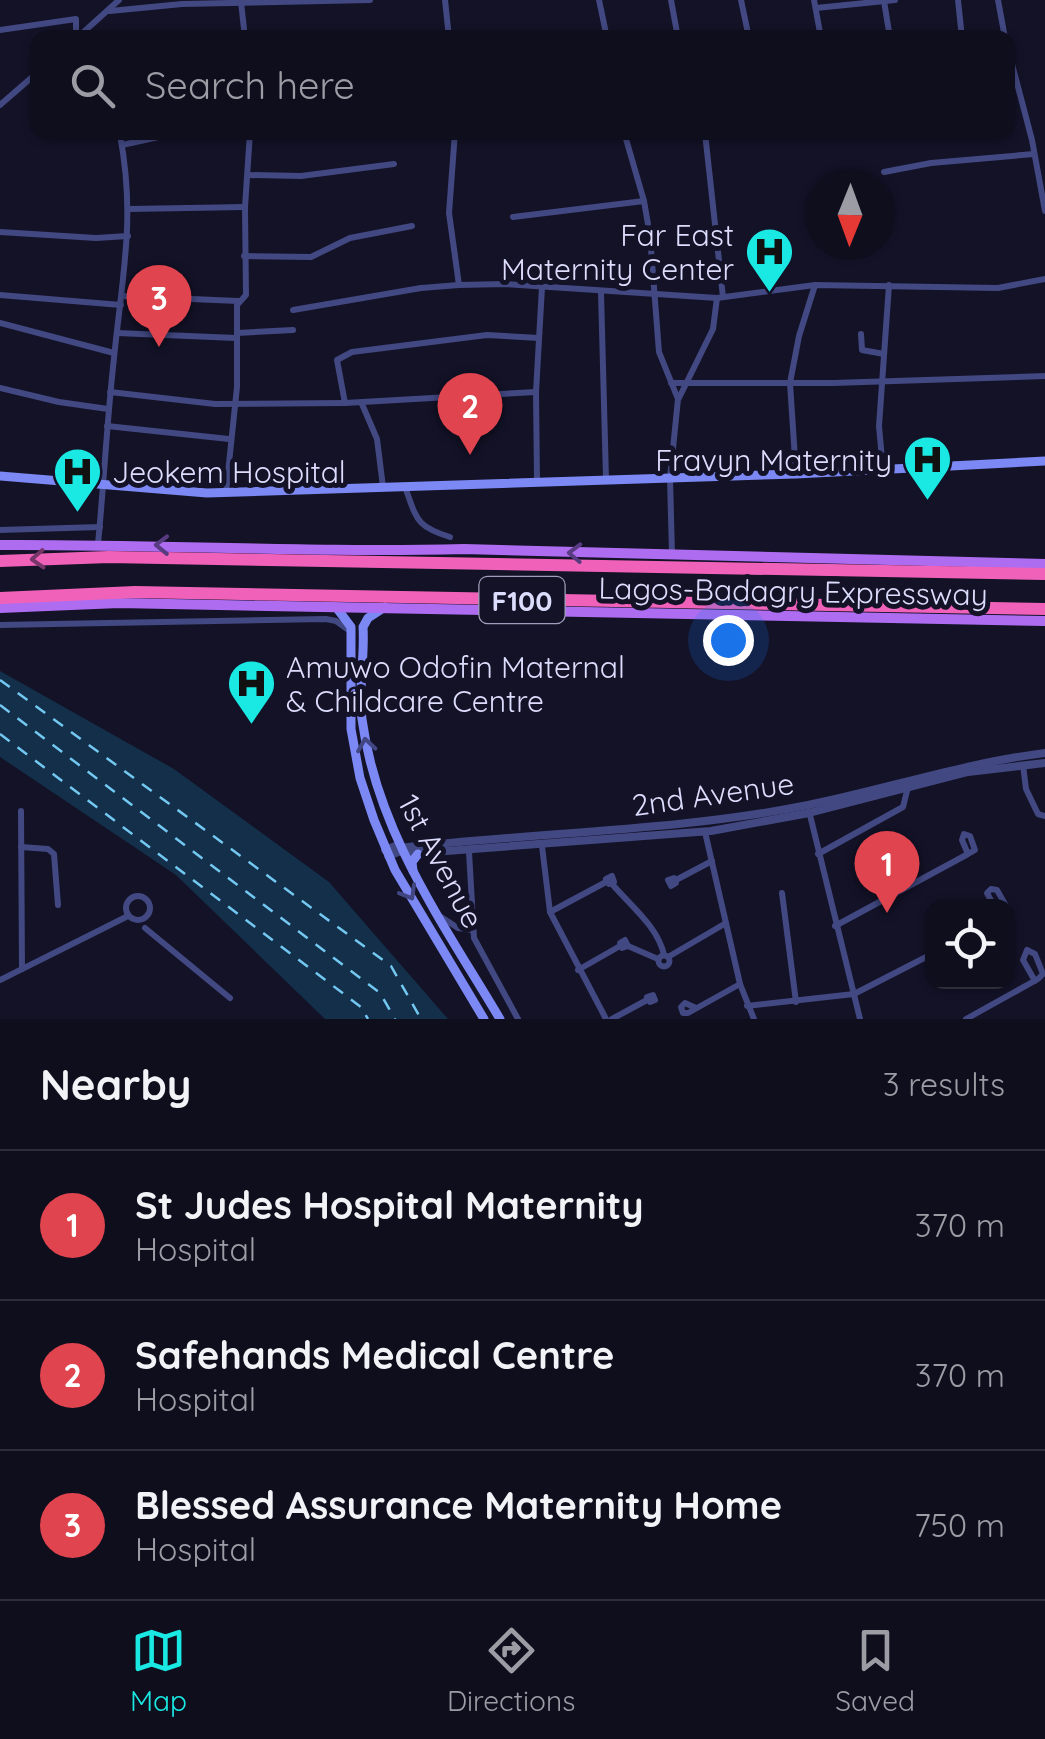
<!DOCTYPE html>
<style>
:root{--surface:#0e0e1d;--page:#1c1c2a;--text:#f1f3f6;--muted:#9b9ca4;--line:#2e2e3b;--accent:#1ae9e3}
body{margin:0;font-family:Quicksand,sans-serif;background:var(--page);color:var(--text)}
.controls{position:absolute;right:30px;bottom:30px;display:grid;overflow:hidden;border-radius:20px;box-shadow:0 2px 8px #0004}
.controls button{width:90px;height:90px;display:grid;place-items:center;padding:0;border:0;border-bottom:2px solid var(--line);background:var(--surface);color:var(--text);font:50px sans-serif}
.compass{position:absolute;left:805px;top:170px;width:90px;height:90px;border-radius:50%;background:var(--surface);box-shadow:0 2px 8px #0004;rotate:181deg}
.you{position:absolute;left:728px;top:640px;width:35px;height:35px;margin:-25px;border:8px solid #fff;border-radius:50%;background:#1a73e8;box-shadow:0 0 0 15px #1a73e833}
.badge{display:grid;place-items:center;width:65px;height:65px;border-radius:50%;background:var(--accent);color:#fff;font-size:32px;font-weight:700}
.pin{position:absolute;translate:-50% -82px;filter:drop-shadow(0 2px 5px #0008)}
.pin::after{content:'';position:absolute;top:52px;width:35px;height:30px;background:inherit;clip-path:polygon(0 0,100% 0,50% 100%)}
.list{margin:0;padding:0;list-style:none}
h2{display:flex;justify-content:space-between;align-items:center;height:130px;margin:0;padding:0 40px;font-size:42px}
h2 small{font-size:32px;font-weight:400;color:var(--muted)}
.list li{display:grid;grid-template-columns:65px 1fr auto;gap:30px;align-items:center;box-sizing:border-box;height:150px;padding:0 40px;border-top:2px solid var(--line)}
.list b{display:block;font-size:38px;white-space:nowrap}
.list p{margin:0;font-size:32px;white-space:nowrap;color:var(--muted)}
.list em{font-size:32px;font-style:normal;color:var(--muted)}
.icon{flex:none;width:55px;height:55px;fill:none;stroke:currentColor;stroke-width:2;stroke-linecap:round;stroke-linejoin:round}
.map{position:relative;flex:none;width:1045px;height:1019px;overflow:hidden}
.search{position:absolute;background:var(--surface);box-shadow:0 2px 8px #0004;left:30px;right:30px;top:30px;height:110px;display:flex;align-items:center;gap:25px;box-sizing:border-box;padding:0 35px;border-radius:20px;color:var(--muted);font-size:38px}
.sheet{height:580px;background:var(--surface)}
nav{display:flex;justify-content:space-around;align-items:center;box-sizing:border-box;height:140px;border-top:2px solid var(--line);background:var(--surface);font-size:28px;color:var(--muted)}
nav a{display:grid;justify-items:center;gap:5px}
nav .on{color:var(--accent)}
.map>svg:first-child{display:block}
.water{fill:#142f49}
.lines{fill:none;stroke-linecap:round;stroke-linejoin:round}
.ferry{stroke:#73c8f2;stroke-width:2.5;stroke-dasharray:12 10;stroke-linecap:butt}
.minor{stroke:#424881;stroke-width:6}
.tertiary{stroke:#424881;stroke-width:8}
.secondary{stroke:#7c88f3;stroke-width:9}
.primary{stroke:#ae6df1;stroke-width:10}
.motorway{stroke:#f062b9;stroke-width:12}
.oneway{stroke:#593b82}
.oneway2{stroke:#763669}
.oneway3{stroke:#424783}
.labels{text-anchor:middle;dominant-baseline:central;stroke-width:10;stroke-linejoin:round;paint-order:stroke}
.shield{fill:#131227;stroke:#a09fbc;stroke-width:2.5}
.shield-label{font-size:28px;font-weight:bold;fill:#dcdcfc}
.poi-label{font-size:30px;fill:#dcdcfc;stroke:#131227;text-anchor:end}
.street-label{font-size:30px;fill:#dcdcfc;stroke:#131227}
</style>
<div class="map">
<svg width="1045" height="1019" viewBox="0 0 1045 1019">
<rect width="100%" height="100%" fill="#131227"/>
<path class="water" d="M0 671 174 769 329 882 448 1019H325L176 875 0 757Z"/>
<g class="lines">
<g class="ferry">
<path d="M0 680 391 966 421 1019"/>
<path d="M0 705 380 993 395 1019"/>
<path d="M0 734 361 1007 368 1019"/>
</g>
<g class="minor">
<path d="M445 0 449 38"/>
<path d="M599 0 607 38"/>
<path d="M671 0 678 38"/>
<path d="M741 0 749 38"/>
<path d="M814 0 821 38"/>
<path d="M958 0 962 38"/>
<path d="M998 0 1005 38"/>
<path d="M884 1 890 38"/>
<path d="M241 2 245 38"/>
<path d="M816 8 895 0"/>
<path d="M110 11 182 4 370 0"/>
<path d="M0 30 76 19V38"/>
<path d="M77 38 119 0"/>
<path d="M1008 49 1032 140 1045 211"/>
<path d="M0 105 38 72"/>
<path d="M455 132 449 213 459 285"/>
<path d="M461 132H502"/>
<path d="M624 132 644 201 650 236 659 352 678 399 670 478 672 554"/>
<path d="M705 133 723 297"/>
<path d="M122 145 172 134"/>
<path d="M884 172 931 163 1034 154"/>
<path d="M248 175 301 176 394 164"/>
<path d="M129 209 245 207"/>
<path d="M513 217 644 201"/>
<path d="M0 232 96 238 128 236"/>
<path d="M244 256 311 257 350 238 412 226"/>
<path d="M601 292 606 479"/>
<path d="M0 295 121 305"/>
<path d="M122 296 238 301"/>
<path d="M293 310 421 288 459 285 506 284 717 298 815 285 998 288 1045 279"/>
<path d="M0 323 114 353"/>
<path d="M117 333 236 338"/>
<path d="M237 333 293 330"/>
<path d="M861 334 862 350 884 354"/>
<path d="M671 383H833L1045 376"/>
<path d="M0 388 59 402 108 409"/>
<path d="M110 392 215 404 345 403"/>
<path d="M536 392 345 403 337 360 352 352 487 335 539 338"/>
<path d="M679 398 713 329 717 298"/>
<path d="M362 404 377 439 383 487"/>
<path d="M107 426 229 439"/>
<path d="M883 470 879 426 889 285"/>
<path d="M796 474 790 383 799 336 815 285"/>
<path d="M537 481 536 392 542 287"/>
<path d="M405 487C417 519 415 526 450 537"/>
<path d="M226 492 237 387V305L246 295 245 207 250 132"/>
<path d="M0 530 100 527"/>
<path d="M98 544C104 482 107 420 114 358 122 277 136 218 120 135"/>
<path d="M0 625 326 619 336 621 350 631"/>
<path d="M1023 765 1026 789 1038 814 1045 816"/>
<path d="M21 811 22 969"/>
<path d="M809 811 860 1019"/>
<path d="M705 832 740 984 754 1019"/>
<path d="M542 846 550 912 606 1019"/>
<path d="M21 847 48 849 54 854 58 905"/>
<path d="M469 852 474 938 518 1019"/>
<path d="M818 854 903 807 908 787"/>
<path d="M612 876 614 882 609 884 606 879Z"/>
<path d="M674 878 676 883 671 886 668 880Z"/>
<path d="M676 880 712 861"/>
<path d="M612 884C631 906 658 927 664 955"/>
<path d="M782 893 796 1002"/>
<circle cx="138" cy="908" r="12"/>
<path d="M994 906 987 893 991 889 997 890 1006 906"/>
<path d="M550 912 606 882"/>
<path d="M441 917 458 928 471 930"/>
<path d="M835 926 968 854 975 850 970 836 964 834 962 840 968 854"/>
<path d="M145 928 230 998"/>
<path d="M625 940 628 946 622 948 620 943Z"/>
<path d="M628 946 658 959"/>
<circle cx="664" cy="961" r="5.5"/>
<path d="M668 957 726 923"/>
<path d="M578 970 620 946"/>
<path d="M0 980 128 916"/>
<path d="M653 995 655 1000 650 1002 647 997Z"/>
<path d="M747 1006 854 994 932 954"/>
<path d="M696 1008 685 1003 681 1007 683 1013H688L740 984"/>
<path d="M612 1019 647 1000"/>
<path d="M966 1019 1038 979 1043 974 1035 954 1027 950 1023 960 1035 981"/>
</g>
<g class="tertiary">
<path d="M385 850 398 845 400 848C535 832 673 832 808 805 887 789 964 763 1045 753"/>
<path d="M388 856 401 851 406 854 711 831 809 813 968 772 1045 763"/>
</g>
<g class="secondary">
<path d="M0 476 207 493 796 474 1045 461"/>
<path d="M336 607 351 627V729L360 778 374 820 395 870 484 1019"/>
<path d="M385 607 368 618 363 627C365 657 358 689 362 719 377 832 443 923 500 1019"/>
<path d="M413 871 412 862 418 854"/>
</g>
<g class="primary">
<path d="M0 545C155 544 309 553 464 549L1045 564"/>
<path d="M0 608 119 603 1045 621"/>
</g>
<g class="motorway">
<path d="M0 561 109 557 1045 574"/>
<path d="M0 598 135 592 1045 609"/>
</g>
</g>
<defs><path id="oneway-chevron" d="M-2-3.5L2.5 0L-2 3.5" fill="none" stroke-width="1.6" stroke-linecap="round" stroke-linejoin="round" transform="scale(2.5)"/></defs>
<g class="oneway">
<use href="#oneway-chevron" transform="translate(162 545) rotate(-179)"/>
<use href="#oneway-chevron" transform="translate(575 553) rotate(-178)"/>
</g>
<use class="oneway2" href="#oneway-chevron" transform="translate(38 559) rotate(177)"/>
<g class="oneway3">
<use href="#oneway-chevron" transform="translate(366 745) rotate(-99)"/>
<use href="#oneway-chevron" transform="translate(409 893) rotate(60)"/>
</g>
<defs>
<symbol id="hospital-pin" viewBox="-11 -11 22 30"><path d="M0 17L-7.5 6A9.5 9.5 0 1 1 7.5 6Z" fill="#1ae9e3" stroke="#131227"/><path d="M-5-5h3v3.5h4V-5h3V5h-3V1.5h-4V5h-3Z" fill="#111"/></symbol>
</defs>
<g fill-rule="evenodd">
<use href="#hospital-pin" x="742" y="224" width="55" height="75"/>
<use href="#hospital-pin" x="900" y="432" width="55" height="75"/>
<use href="#hospital-pin" x="50" y="444" width="55" height="75"/>
<use href="#hospital-pin" x="224" y="656" width="55" height="75"/>
</g>
<g class="labels">
<rect class="shield" x="479.5" y="577" width="85" height="46" rx="8"/>
<g class="shield-label">
<text x="522" y="600">F100</text>
</g>
<g class="poi-label">
<text x="734" y="235">Far East<tspan x="734" dy="34">Maternity Center</tspan></text>
<text x="892" y="460">Fravyn Maternity</text>
<text x="112" y="472" text-anchor="start">Jeokem Hospital</text>
<text x="286" y="667" text-anchor="start">Amuwo Odofin Maternal<tspan x="286" dy="34">&amp; Childcare Centre</tspan></text>
</g>
<g class="street-label">
<text transform="translate(793 591) rotate(1)">Lagos-Badagry Expressway</text>
<text transform="translate(713 794) rotate(-8)">2nd Avenue</text>
<text transform="translate(441 861) rotate(62)">1st Avenue</text>
</g>
</g>
</svg>
<div class="controls">
<button><svg class="icon" aria-label="locate" viewBox="0 0 24 24"><circle cx="12" cy="12" r="6"/><path d="M12 2v4M12 18v4M2 12h4M18 12h4"/></svg></button>
</div>
<svg class="compass" viewBox="-18 -18 36 36"><path d="M0-13l5 13h-10z" fill="#e53935"/><path d="M0 13l5-13h-10z" fill="#9b9ca4"/></svg>
<div class="you"></div>
<div class="pin badge" style="left:887px;top:913px;background:#e0444e">1</div>
<div class="pin badge" style="left:470px;top:455px;background:#e0444e">2</div>
<div class="pin badge" style="left:159px;top:347px;background:#e0444e">3</div>
<div class="search"><svg class="icon" aria-label="search" viewBox="0 0 24 24"><circle cx="10" cy="10" r="6"/><path d="M15 15l6 6"/></svg>Search here</div>
</div>
<section class="sheet">
<h2>Nearby<small>3 results</small></h2>
<ul class="list">
<li><span class="badge" style="background:#e0444e">1</span><div><b>St Judes Hospital Maternity</b><p>Hospital</p></div><em>370 m</em></li>
<li><span class="badge" style="background:#e0444e">2</span><div><b>Safehands Medical Centre</b><p>Hospital</p></div><em>370 m</em></li>
<li><span class="badge" style="background:#e0444e">3</span><div><b>Blessed Assurance Maternity Home</b><p>Hospital</p></div><em>750 m</em></li>
</ul>
</section>
<nav>
<a class="on"><svg class="icon" aria-label="map" viewBox="0 0 24 24"><path d="M3 6l6-2 6 2 6-2v14l-6 2-6-2-6 2zM9 4v14M15 6v14"/></svg>Map</a>
<a><svg class="icon" aria-label="directions" viewBox="0 0 24 24"><path d="M12 3l9 9-9 9-9-9zM9 14v-3h6M13 9l2 2-2 2"/></svg>Directions</a>
<a><svg class="icon" aria-label="saved" viewBox="0 0 24 24"><path d="M7 4h10v16l-5-4-5 4z"/></svg>Saved</a>
</nav>
